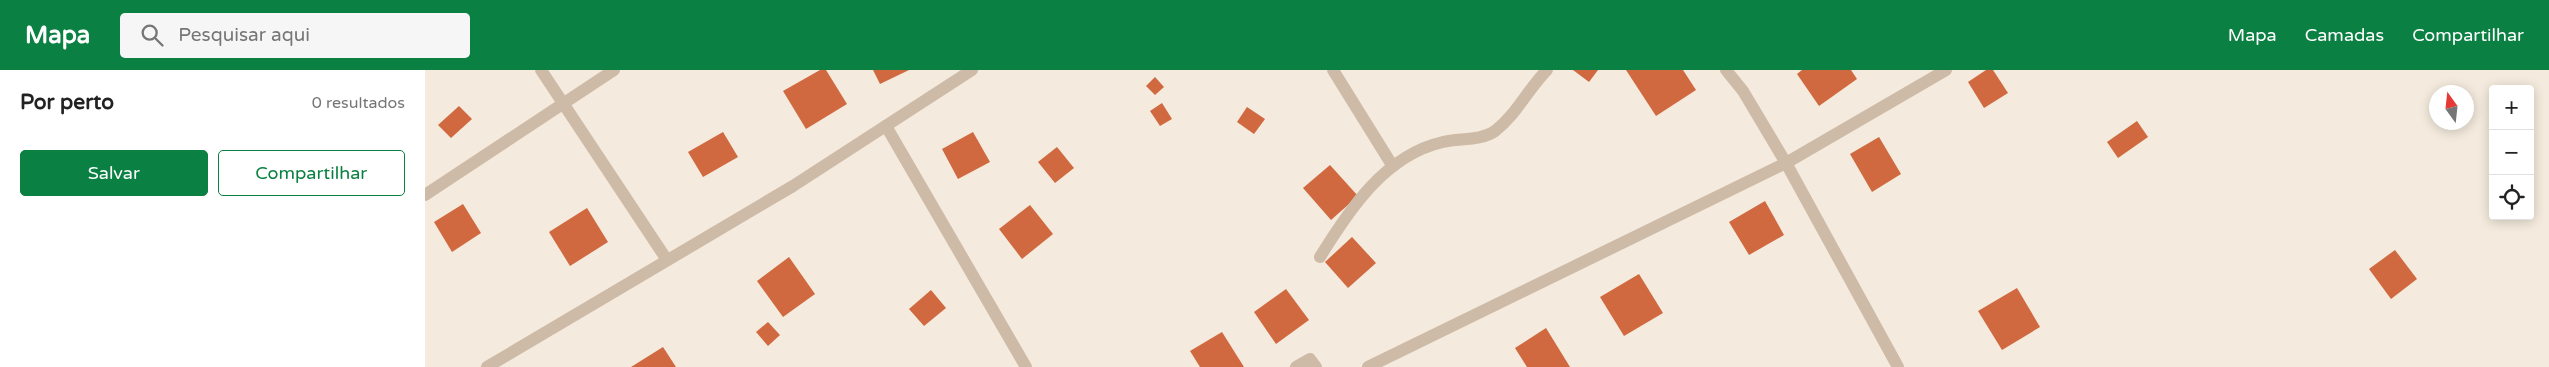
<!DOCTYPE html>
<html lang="pt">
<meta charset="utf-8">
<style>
:root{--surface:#fff;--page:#f6f6f6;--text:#222;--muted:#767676;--line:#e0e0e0;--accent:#0b8043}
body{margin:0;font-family:"Varela Round",sans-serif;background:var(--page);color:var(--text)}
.controls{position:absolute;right:15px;top:15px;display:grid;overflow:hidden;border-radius:5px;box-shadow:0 2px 12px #0003}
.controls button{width:45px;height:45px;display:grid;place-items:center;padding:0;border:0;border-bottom:1px solid var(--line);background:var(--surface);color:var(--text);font:25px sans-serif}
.compass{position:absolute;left:2004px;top:15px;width:45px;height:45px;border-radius:50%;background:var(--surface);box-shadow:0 2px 12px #0003;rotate:345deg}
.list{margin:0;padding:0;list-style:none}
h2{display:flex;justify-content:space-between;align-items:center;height:65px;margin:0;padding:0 20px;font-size:21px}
h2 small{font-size:16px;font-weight:400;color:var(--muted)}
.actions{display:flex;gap:10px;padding:15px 20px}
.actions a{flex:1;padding:11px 0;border:1px solid var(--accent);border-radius:5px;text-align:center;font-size:18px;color:var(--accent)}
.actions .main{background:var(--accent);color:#fff}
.icon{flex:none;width:28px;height:28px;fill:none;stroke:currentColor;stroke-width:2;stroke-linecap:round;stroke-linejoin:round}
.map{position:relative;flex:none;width:2124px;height:297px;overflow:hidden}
header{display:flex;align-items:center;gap:30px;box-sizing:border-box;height:70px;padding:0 25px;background:var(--accent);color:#fff}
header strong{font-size:24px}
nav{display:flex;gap:28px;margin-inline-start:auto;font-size:18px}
.search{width:350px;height:45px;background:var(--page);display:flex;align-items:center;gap:12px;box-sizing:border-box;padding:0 18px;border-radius:5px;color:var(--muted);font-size:19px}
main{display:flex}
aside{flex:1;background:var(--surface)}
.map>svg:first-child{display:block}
.building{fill:#d0693f}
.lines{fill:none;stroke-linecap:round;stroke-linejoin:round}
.street{stroke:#cebba7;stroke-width:12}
</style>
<header>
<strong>Mapa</strong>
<div class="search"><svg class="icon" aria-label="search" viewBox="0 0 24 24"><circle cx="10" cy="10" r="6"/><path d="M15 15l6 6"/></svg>Pesquisar aqui</div>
<nav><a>Mapa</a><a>Camadas</a><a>Compartilhar</a></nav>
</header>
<main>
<aside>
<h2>Por perto<small>0 resultados</small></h2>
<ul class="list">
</ul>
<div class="actions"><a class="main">Salvar</a><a>Compartilhar</a></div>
</aside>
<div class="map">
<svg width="2124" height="297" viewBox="0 0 2124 297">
<rect width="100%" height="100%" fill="#f4eadd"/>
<g class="building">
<path d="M395 0H401L422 34 381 59 358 21Z"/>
<path d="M448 0H484L455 14Z"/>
<path d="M1148 0H1173L1164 12Z"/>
<path d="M1201 0H1258L1271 20 1231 46Z"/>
<path d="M1377 0H1426L1432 9 1394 36 1372 4Z"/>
<path d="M1561 0H1568L1583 23 1559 38 1543 12Z"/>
<path d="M730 7 739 17 730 25 721 16Z"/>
<path d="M737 33 747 49 735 56 725 41Z"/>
<path d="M34 36 47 49 26 68 13 55Z"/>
<path d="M822 37 840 49 829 64 812 52Z"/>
<path d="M1712 51 1723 67 1693 88 1682 72Z"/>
<path d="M298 62 313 87 278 107 263 82Z"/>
<path d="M548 62 565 92 533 109 517 79Z"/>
<path d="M1454 67 1476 104 1447 122 1425 84Z"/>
<path d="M632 77 649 98 630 113 613 92Z"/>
<path d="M905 95 933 126 906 150 878 118Z"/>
<path d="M1340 131 1359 165 1324 185 1304 152Z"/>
<path d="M38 134 56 163 27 182 9 152Z"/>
<path d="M605 135 628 164 597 189 574 159Z"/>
<path d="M162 138 183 172 145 196 124 162Z"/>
<path d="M927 167 951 193 923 218 900 192Z"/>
<path d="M1970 180 1992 209 1966 229 1944 199Z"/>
<path d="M364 187 390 224 358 247 332 211Z"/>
<path d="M1214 204 1238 243 1199 266 1175 227Z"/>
<path d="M1592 218 1615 257 1577 280 1553 241Z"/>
<path d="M861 219 884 250 851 274 829 242Z"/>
<path d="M506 220 521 238 499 256 484 239Z"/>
<path d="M343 252 355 265 343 276 331 262Z"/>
<path d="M1121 258 1145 297H1102L1090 278Z"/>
<path d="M797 262 819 297H775L765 281Z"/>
<path d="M238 277 251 297H206Z"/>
</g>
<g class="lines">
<g class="street">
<path d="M116 0 242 190"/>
<path d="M908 0 967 95"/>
<path d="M1301 0 1318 21 1361 93 1473 297"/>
<path d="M461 56 601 297"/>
<path d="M0 125 189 0"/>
<path d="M895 187C924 140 960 85 1018 72 1033 68 1056 71 1070 61 1092 44 1103 19 1122 0"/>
<path d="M62 297 368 116 547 0"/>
<path d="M871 297 885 289 891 297"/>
<path d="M943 297 1361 93 1521 0"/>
</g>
</g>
</svg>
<div class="controls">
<button>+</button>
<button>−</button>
<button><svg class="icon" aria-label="locate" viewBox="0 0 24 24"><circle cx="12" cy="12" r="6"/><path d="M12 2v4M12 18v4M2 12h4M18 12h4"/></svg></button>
</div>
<svg class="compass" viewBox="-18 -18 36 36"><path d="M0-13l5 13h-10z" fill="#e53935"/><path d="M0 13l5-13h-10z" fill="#767676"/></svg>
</div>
</main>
